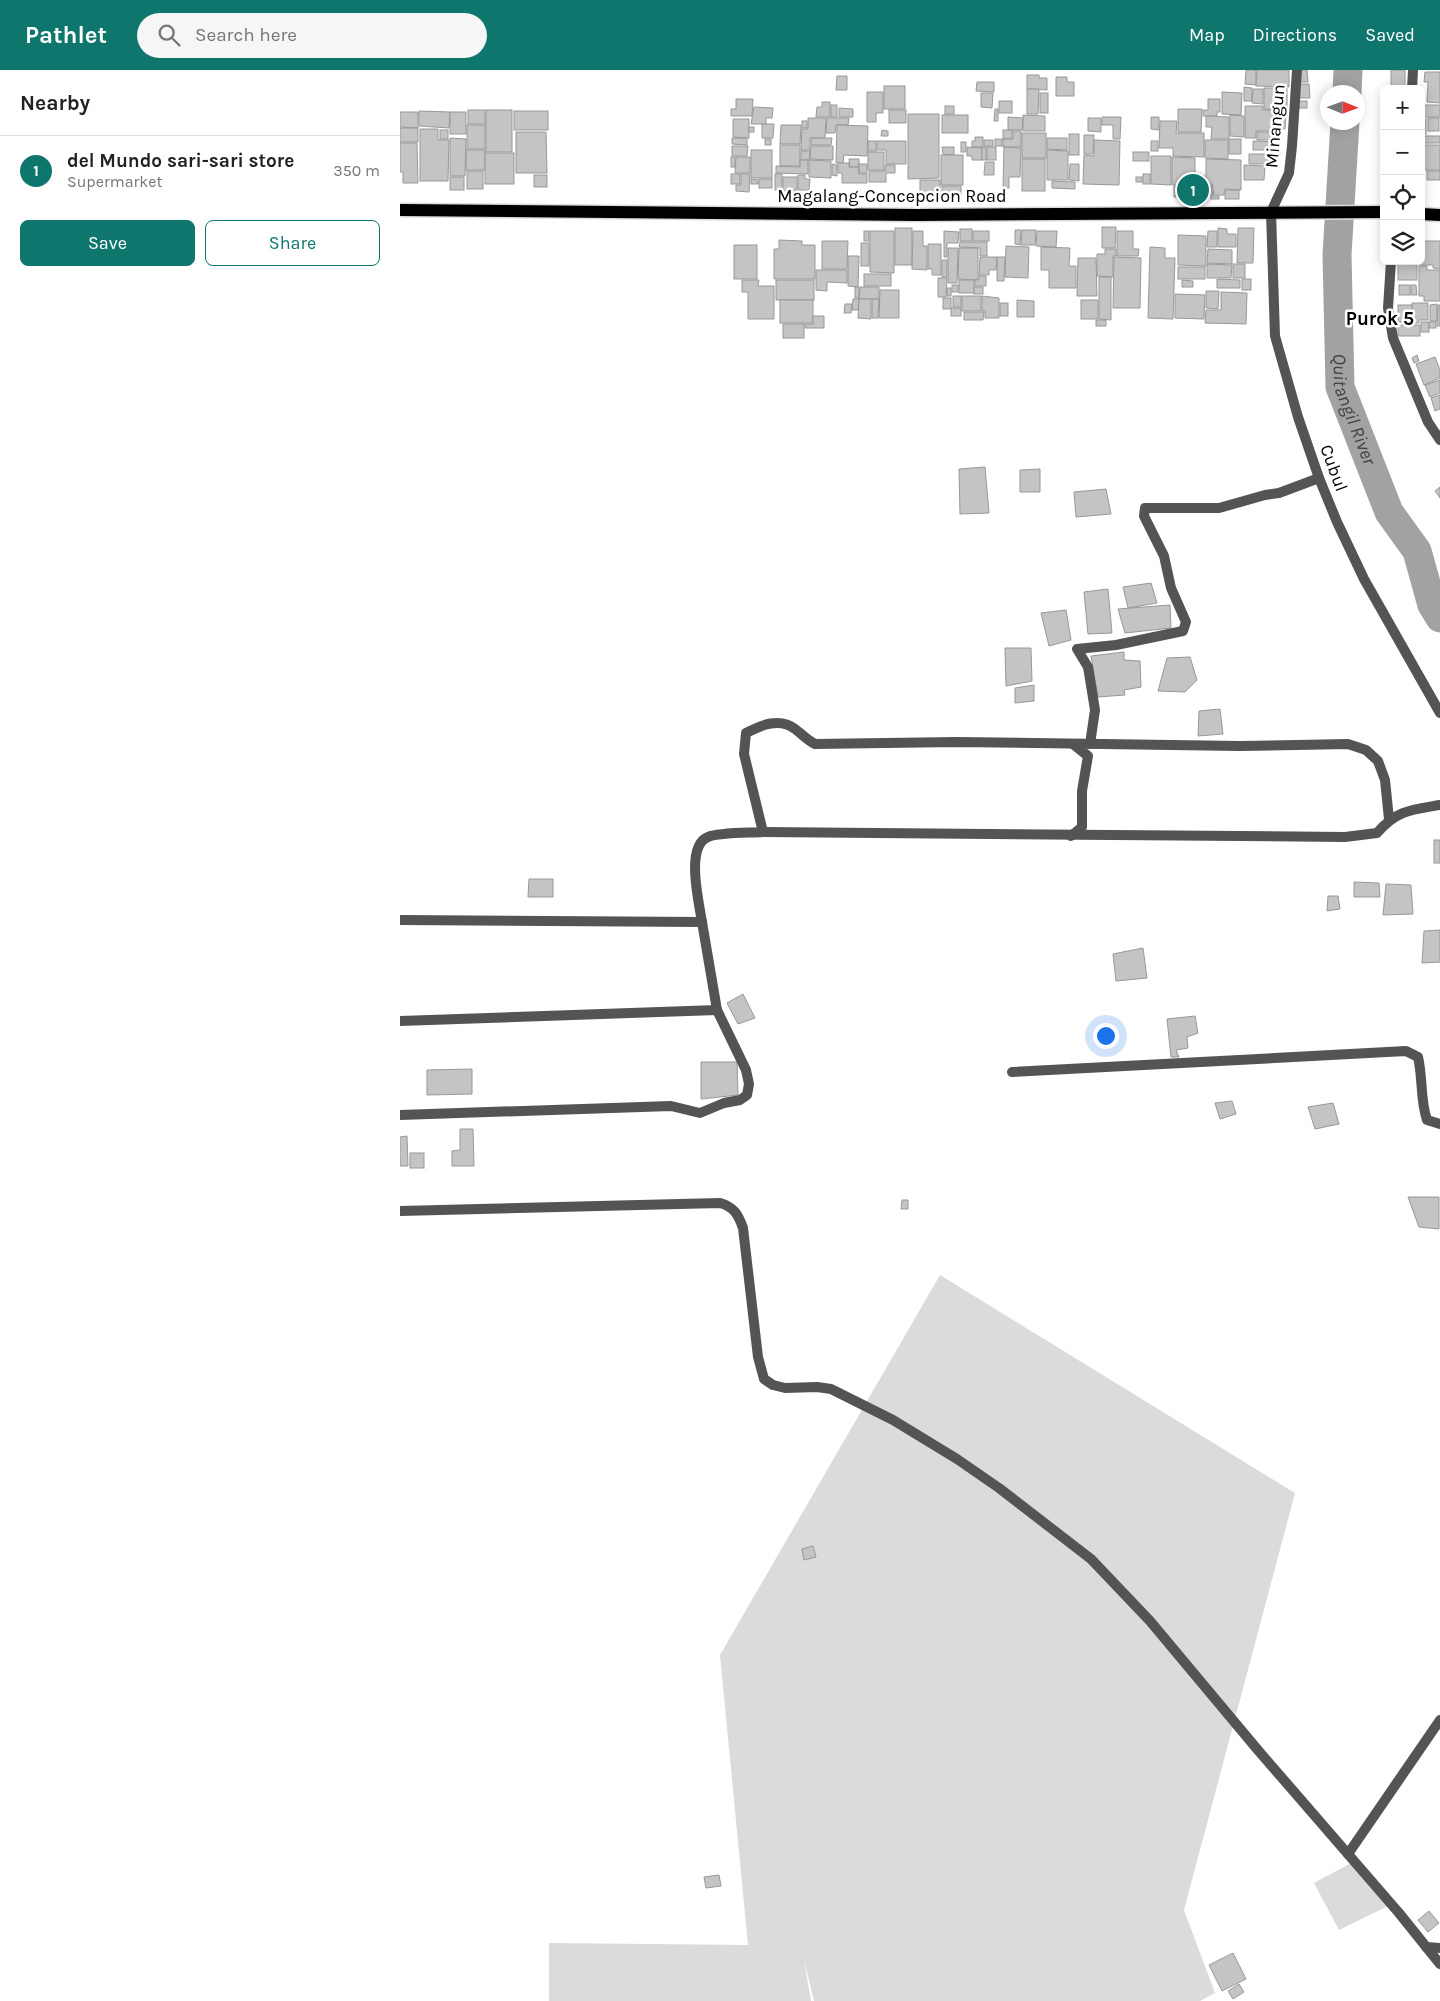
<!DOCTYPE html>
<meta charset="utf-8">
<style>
:root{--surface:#fff;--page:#f6f6f6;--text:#222;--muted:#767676;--line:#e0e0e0;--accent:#0f766e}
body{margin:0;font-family:Karla,sans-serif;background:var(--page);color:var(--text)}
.controls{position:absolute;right:15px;top:15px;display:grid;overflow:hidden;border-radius:8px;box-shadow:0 2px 12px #0003}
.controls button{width:45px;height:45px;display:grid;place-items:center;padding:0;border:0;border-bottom:1px solid var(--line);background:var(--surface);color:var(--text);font:25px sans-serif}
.compass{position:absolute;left:920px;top:15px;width:45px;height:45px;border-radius:50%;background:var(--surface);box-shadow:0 2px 12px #0003;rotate:91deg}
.you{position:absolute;left:705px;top:965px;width:18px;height:18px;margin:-12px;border:4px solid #fff;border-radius:50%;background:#1a73e8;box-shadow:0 0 0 8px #1a73e833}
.badge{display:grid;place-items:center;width:32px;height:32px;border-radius:50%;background:var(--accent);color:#fff;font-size:16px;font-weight:700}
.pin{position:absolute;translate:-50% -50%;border:2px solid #fff;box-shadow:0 1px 5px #0006}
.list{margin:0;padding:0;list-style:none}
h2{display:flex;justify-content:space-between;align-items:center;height:65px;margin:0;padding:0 20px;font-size:21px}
h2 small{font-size:16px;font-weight:400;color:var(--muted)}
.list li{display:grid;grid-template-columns:32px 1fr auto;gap:15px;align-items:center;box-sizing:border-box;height:70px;padding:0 20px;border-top:1px solid var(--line)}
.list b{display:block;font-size:19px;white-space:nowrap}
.list p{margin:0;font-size:16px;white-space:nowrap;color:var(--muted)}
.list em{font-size:16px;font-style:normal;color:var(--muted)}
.actions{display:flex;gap:10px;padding:15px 20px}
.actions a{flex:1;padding:11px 0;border:1px solid var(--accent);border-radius:8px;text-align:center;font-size:18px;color:var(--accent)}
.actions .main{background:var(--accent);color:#fff}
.icon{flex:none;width:28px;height:28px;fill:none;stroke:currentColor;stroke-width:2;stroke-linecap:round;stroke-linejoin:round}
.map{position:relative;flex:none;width:1040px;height:1931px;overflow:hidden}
header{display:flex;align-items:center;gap:30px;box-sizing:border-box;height:70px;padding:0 25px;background:var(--accent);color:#fff}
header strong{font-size:24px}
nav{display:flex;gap:28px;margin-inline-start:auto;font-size:18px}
.search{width:350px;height:45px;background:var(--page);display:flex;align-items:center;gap:12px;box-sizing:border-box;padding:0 18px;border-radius:28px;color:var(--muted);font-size:19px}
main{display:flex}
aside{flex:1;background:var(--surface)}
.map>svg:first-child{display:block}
.green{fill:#dbdbdb}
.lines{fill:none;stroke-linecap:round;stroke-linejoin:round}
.river{stroke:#a2a2a2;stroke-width:29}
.building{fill:#c4c4c4;stroke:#989898}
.primary-casing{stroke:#dbdbdb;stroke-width:15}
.street{stroke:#545454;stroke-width:10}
.primary{stroke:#000;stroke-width:12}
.labels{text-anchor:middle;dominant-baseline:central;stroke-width:5;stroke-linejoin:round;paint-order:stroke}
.street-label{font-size:18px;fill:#000;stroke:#fff}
.neighbourhood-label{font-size:19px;font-weight:bold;fill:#000;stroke:#fff}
.water-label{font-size:19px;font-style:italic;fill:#434343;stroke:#fff}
</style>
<header>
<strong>Pathlet</strong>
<div class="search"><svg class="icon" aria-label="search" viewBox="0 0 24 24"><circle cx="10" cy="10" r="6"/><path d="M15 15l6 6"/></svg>Search here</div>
<nav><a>Map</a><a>Directions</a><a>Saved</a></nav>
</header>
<main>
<aside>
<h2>Nearby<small></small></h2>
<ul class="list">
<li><span class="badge">1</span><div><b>del Mundo sari-sari store</b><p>Supermarket</p></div><em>350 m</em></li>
</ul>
<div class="actions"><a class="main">Save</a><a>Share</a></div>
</aside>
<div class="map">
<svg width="1040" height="1931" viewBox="0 0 1040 1931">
<rect width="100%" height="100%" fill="#fff"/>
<g class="green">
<path d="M540 1205 895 1423 784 1840 815 1923 800 1931H414L404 1890 411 1931H149V1873L348 1875 320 1585Z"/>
<path d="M953 1792 990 1835 939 1860 914 1813Z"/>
</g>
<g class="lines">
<g class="river">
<path d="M947 22 948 0"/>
<path id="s1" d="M945 52 937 185 940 317 989 442 1017 481 1032 535 1040 548"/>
</g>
</g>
<g class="building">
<path d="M846 0H856V15L845 14Z"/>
<path d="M857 0H889V17L856 16Z"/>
<path d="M899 0H907L908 12H899Z"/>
<rect x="991" y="0" width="14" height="19"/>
<path d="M1025 2H1040V33L1027 32 1028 12H1024Z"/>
<path d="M627 5H639V8H647V20L627 19Z"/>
<path d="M437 6H447V20H436Z"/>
<path d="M656 7H667V12H674V26H656Z"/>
<path d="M577 12H594V22L576 21Z"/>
<path d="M899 14H909L910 28H899Z"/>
<rect x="484" y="16" width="21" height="23"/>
<path d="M844 17 852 18V31H844Z"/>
<path d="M864 18H887V40L864 39Z"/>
<path d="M627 19H639L638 44H627Z"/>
<path d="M853 19H863V34L852 33Z"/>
<path d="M467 22H483V43H476V52H467Z"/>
<path d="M822 22 842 23 841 45 822 44Z"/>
<path d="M581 23H593L592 38 581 37Z"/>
<rect x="640" y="23" width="8" height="20"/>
<path d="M336 29H353L352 46H331V39H336Z"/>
<path d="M808 29H820V42H817V46H803V40H808Z"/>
<rect x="599" y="31" width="13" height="12"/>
<rect x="898" y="31" width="9" height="7"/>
<path d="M422 32H430V47H416L417 37H422Z"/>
<rect x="431" y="35" width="6" height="12"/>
<rect x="1021" y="35" width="19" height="12"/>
<rect x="545" y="36" width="9" height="8"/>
<path d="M845 36H863V40H873L872 61H856V68H845Z"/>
<path d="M354 37 373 38 372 48H366V54H351Z"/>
<path d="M439 38 453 39V47H439Z"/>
<path d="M595 39H598V51H594Z"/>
<path d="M778 39H802L801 62H778Z"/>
<rect x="68" y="40" width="17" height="14"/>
<rect x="86" y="40" width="26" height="42"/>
<rect x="489" y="40" width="17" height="13"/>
<path d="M19 41 50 42 49 58 19 56Z"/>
<rect x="114" y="41" width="34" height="19"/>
<path d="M874 41H886L885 59H874Z"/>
<path d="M0 42H18V58L0 57Z"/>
<rect x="50" y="42" width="16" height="22"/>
<path d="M508 44H539V108L508 109Z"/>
<rect x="542" y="45" width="26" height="18"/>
<path d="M623 45 645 46V61H623Z"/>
<path d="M830 45 844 46V67L830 66Z"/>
<path d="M806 46 829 47V69H811L812 57H806Z"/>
<path d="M608 47 623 48 622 60H608Z"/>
<path d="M702 47H721L720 69H713V55H702Z"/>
<path d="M751 47H759V60L751 59Z"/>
<path d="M408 48H426L425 68H410V80H401L402 59H408Z"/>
<path d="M427 48H449L448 55H436L435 63H426Z"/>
<path d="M688 48H701V62L688 61Z"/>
<rect x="1028" y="48" width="11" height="13"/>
<path d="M333 49H349V68L333 67Z"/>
<rect x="1021" y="49" width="5" height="15"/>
<rect x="402" y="51" width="5" height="7"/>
<path d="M760 51H777L776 63H804V87L773 86V78H759Z"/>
<path d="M362 54H374L373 68H362Z"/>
<rect x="67" y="55" width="18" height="24"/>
<path d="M381 55H401L400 74H380Z"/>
<path d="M437 55 468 56 467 86 444 85 443 93H436Z"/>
<rect x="349" y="57" width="5" height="5"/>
<rect x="0" y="58" width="18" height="14"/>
<path d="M20 59H38V70H49L48 111H20Z"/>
<rect x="40" y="60" width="8" height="9"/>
<path d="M482 60 488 61V66H481Z"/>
<rect x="603" y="60" width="9" height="9"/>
<path d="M613 61H621V77H603V69H613Z"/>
<path d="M116 62H146L147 103H116Z"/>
<rect x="857" y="62" width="19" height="8"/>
<rect x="622" y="63" width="24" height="25"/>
<rect x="669" y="64" width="10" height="21"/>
<path d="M684 65H694L693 84H684Z"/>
<rect x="1021" y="66" width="19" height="7"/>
<path d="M575 67H583V77H572V71H575Z"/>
<path d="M50 68 66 69 65 106H50Z"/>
<path d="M332 68H347V75L332 74Z"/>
<path d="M411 68H432L431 75H411Z"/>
<path d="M647 68H667V80L647 79Z"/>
<rect x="365" y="69" width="6" height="6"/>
<rect x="595" y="69" width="7" height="7"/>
<rect x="829" y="69" width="12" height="15"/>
<rect x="584" y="70" width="9" height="6"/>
<path d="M694 70 720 71 719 115 683 114 684 85 694 86Z"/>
<path d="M805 70H828V89L805 88Z"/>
<rect x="468" y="71" width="8" height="10"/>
<path d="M477 71H506V94H486V80H477Z"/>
<rect x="751" y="71" width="7" height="10"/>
<path d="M853 71 880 72V86H870V80H853Z"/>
<rect x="561" y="72" width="5" height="10"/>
<path d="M0 73H17L18 113H3V102H0Z"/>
<rect x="380" y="75" width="20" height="21"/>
<rect x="1021" y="75" width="19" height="25"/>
<path d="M332 76H348L347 86H332Z"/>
<path d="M411 76H433V90L410 89Z"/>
<path d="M542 77H554V85L543 84Z"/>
<path d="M567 77 582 78V90H572V86H567Z"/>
<rect x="582" y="77" width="4" height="13"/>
<rect x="587" y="77" width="9" height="13"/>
<path d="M604 77 621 78 620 107H609V118H603Z"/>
<rect x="66" y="80" width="19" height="20"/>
<rect x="351" y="80" width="21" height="28"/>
<path d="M647 80 668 81V110H647Z"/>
<path d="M401 81H410L409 90H401Z"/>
<rect x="468" y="82" width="16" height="18"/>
<rect x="733" y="82" width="16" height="9"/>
<rect x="85" y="83" width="29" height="31"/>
<path d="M849 84H869L868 94H849Z"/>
<rect x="541" y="85" width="22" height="30"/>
<path d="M751 86H771V115L751 114Z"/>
<rect x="331" y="87" width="4" height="10"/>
<path d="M336 87H350V103H335Z"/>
<path d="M772 87 795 88V115H772Z"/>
<path d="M449 89H459V97H450Z"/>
<rect x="622" y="89" width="23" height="32"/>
<path d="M806 89 841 90V120L825 119 824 125H814L812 114H806Z"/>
<path d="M400 90H408V104L376 103V96L400 97Z"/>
<path d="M409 90 431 91V108L409 107Z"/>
<path d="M585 92H594V105H584Z"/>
<path d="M438 93H449V97H458L459 104H467V113H442V103H438Z"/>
<path d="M432 94 437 95V106L432 105Z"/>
<rect x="459" y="94" width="8" height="9"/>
<path d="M670 94H679V111L669 110Z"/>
<path d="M485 95H495V103H486V112H469V101H485Z"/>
<path d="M844 95 865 96 864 110H844Z"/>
<rect x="67" y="101" width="16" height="18"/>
<rect x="1027" y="101" width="13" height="9"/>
<rect x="331" y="104" width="9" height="10"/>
<path d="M341 104H350L349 122 336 121V115H341Z"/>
<rect x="375" y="104" width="7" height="16"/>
<rect x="743" y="104" width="7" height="10"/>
<rect x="134" y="105" width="13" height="12"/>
<path d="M398 105H405V109H410L409 120H398Z"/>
<path d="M796 106H805L804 122H798L799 115H796Z"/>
<rect x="50" y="107" width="14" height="13"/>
<rect x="383" y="107" width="14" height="14"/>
<rect x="736" y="107" width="6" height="5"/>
<path d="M351 109 358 110V114H351Z"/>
<rect x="359" y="109" width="13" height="9"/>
<rect x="520" y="110" width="20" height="19"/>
<path d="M652 111 675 112V119L652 118Z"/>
<path d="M805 115H811L813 125H805Z"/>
<rect x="542" y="116" width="19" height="13"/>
<path d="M774 116H784L783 127H774Z"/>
<rect x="785" y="116" width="13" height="6"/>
<rect x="825" y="120" width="14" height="9"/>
<rect x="793" y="123" width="11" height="9"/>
<path d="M785 124H793L792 131H784Z"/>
<rect x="811" y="126" width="8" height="3"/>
<path d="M702 157H716L715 178H702Z"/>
<rect x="495" y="158" width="17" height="37"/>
<path d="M818 158 827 159V164H836V177H818Z"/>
<path d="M838 158H854L853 193H837Z"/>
<rect x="560" y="159" width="12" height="12"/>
<path d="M615 160H621L620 175 615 174Z"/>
<path d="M622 160H636L635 175H621Z"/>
<rect x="464" y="161" width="5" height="10"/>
<path d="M470 161H494V203L470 202Z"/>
<path d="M513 161H523V176H527V200L512 199Z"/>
<path d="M544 161 559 162 558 173H547V187H544Z"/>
<rect x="573" y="161" width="16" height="10"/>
<path d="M637 161H657L656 177 636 176Z"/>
<path d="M717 161H733V179H739L738 186H717Z"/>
<path d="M808 161H817V177H807Z"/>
<path d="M778 165 806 166V196L778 195Z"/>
<path d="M379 170 402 171V175H415V209H374V179H379Z"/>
<path d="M422 171H448L447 199H422Z"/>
<path d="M1024 171H1040V199L1033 198V195H1019V191L1024 188Z"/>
<path d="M560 172H587V186H580V178L559 177Z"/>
<rect x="461" y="173" width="8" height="23"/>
<path d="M528 174H541V205H532V199H528Z"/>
<rect x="334" y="175" width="23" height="34"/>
<path d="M606 176 629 177 628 208 605 207Z"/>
<path d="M641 177 670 178 669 196H676V218H649V200H641Z"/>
<path d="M750 177 765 178V188H775L773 249 748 248Z"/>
<path d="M548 178H558L557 213H548Z"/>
<path d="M559 178H578V210L558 209Z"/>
<path d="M705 179H716V186H713V207L697 206V184H705Z"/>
<path d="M808 179 832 180V194L807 193Z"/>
<path d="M448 186H459L458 217 448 216Z"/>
<path d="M580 187H597L596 200H589V205H579Z"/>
<path d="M597 187H605L604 211H597Z"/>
<path d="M714 187 741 188 740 238H713Z"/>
<path d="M678 188H696L697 226H677Z"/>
<rect x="542" y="190" width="5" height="17"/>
<rect x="998" y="191" width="19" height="19"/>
<path d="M807 194 832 195 831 208H807Z"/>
<rect x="833" y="194" width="12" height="14"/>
<path d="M1019 196H1027V200H1040V231H1024V226H1019Z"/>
<rect x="778" y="197" width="27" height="12"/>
<path d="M416 200H447V213L427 212V221L416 220Z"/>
<rect x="464" y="204" width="27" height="12"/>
<path d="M579 206H586V216H575V210H579Z"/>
<path d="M699 207H711V250L699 249Z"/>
<path d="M538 208H547L546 227H538Z"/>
<path d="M817 209 840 210V218H817Z"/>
<rect x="842" y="209" width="9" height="11"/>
<path d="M342 210H359L358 216H374V249H348V222H342Z"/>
<rect x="376" y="210" width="38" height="20"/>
<rect x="559" y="210" width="15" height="13"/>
<path d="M782 210 793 211V217H782Z"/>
<rect x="552" y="215" width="6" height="7"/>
<rect x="999" y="215" width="11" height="10"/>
<path d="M1011 215H1016L1017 225H1011Z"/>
<rect x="455" y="217" width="4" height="11"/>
<path d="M460 217H479V229H459Z"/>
<rect x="574" y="217" width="9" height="7"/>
<rect x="547" y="218" width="4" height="8"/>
<path d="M480 220H499V248H479Z"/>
<path d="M806 221H819L818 239 806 238Z"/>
<path d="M821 222 847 223 846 254 805 253 806 240H821Z"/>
<path d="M775 224 805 225 804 249 775 248Z"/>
<rect x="553" y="226" width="8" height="11"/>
<rect x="562" y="226" width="19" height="15"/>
<path d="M582 226 599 228V248H585V241H582Z"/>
<rect x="543" y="228" width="8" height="11"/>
<path d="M453 229H459L458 240H452Z"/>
<path d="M459 229H471V249L458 248Z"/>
<path d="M472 229H479L478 248H472Z"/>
<rect x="380" y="230" width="33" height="23"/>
<path d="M617 230 634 231V247H617Z"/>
<rect x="681" y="230" width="17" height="19"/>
<rect x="600" y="233" width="8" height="13"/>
<path d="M1012 233H1028V250H1019V253H1012Z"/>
<path d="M445 234H452L451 243H444Z"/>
<path d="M1037 234V251H1030V235Z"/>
<rect x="998" y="235" width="14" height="17"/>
<path d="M1038 235H1040V256H1037Z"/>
<rect x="551" y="238" width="10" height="8"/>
<path d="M564 242H584L583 250H564Z"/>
<path d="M413 246H424V258H405V254H413Z"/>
<rect x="696" y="250" width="10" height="6"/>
<rect x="1021" y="252" width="8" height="10"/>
<rect x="1029" y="252" width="7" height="6"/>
<rect x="383" y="254" width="21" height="14"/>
<rect x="998" y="255" width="22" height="11"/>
<path d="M1017 285 1019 291 1014 293 1012 288Z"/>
<path d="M1035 287 1040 300V308L1024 315 1016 294Z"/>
<path d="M1040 310V323L1030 327 1025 315Z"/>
<path d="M1040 325V339L1035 341 1031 328Z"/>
<path d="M585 397 589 443 560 444 559 399Z"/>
<path d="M640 399V422H620V400Z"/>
<path d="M1040 417V428L1035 421Z"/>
<path d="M706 419 711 444 676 447 674 422Z"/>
<path d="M751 513 757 533 728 538 723 517Z"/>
<path d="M708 519 712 563 688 564 684 522Z"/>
<path d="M770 535 771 558 725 563 718 539Z"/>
<path d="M666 540 671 570 649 576 641 543Z"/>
<path d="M605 578H631L632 611 606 616Z"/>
<path d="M724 582V590L740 591 741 617 724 620 725 625 698 627 691 586Z"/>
<path d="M790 587 797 610 785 622 758 621 767 588Z"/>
<path d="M634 615V631L615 633V618Z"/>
<path d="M820 639 823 664 798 666 799 641Z"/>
<rect x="1034" y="770" width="6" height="23"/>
<path d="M129 809H153V827H128Z"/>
<path d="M954 812 979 813 980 827H954Z"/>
<path d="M986 814 1011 815 1013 844 983 845Z"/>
<path d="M928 826H938L940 839 927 841Z"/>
<path d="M1040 860V892L1022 893 1024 861Z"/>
<path d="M743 878 747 908 716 911 713 884Z"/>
<path d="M343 924 355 948 338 954 327 933Z"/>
<path d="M795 946 798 963 787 967 788 978 776 980 779 987H771L767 949Z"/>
<path d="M301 992H337L338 1025 301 1029Z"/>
<path d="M72 999V1024L27 1025V1000Z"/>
<path d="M832 1031 836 1044 820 1049 815 1033Z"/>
<path d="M933 1033 939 1054 915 1059 908 1037Z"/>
<path d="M60 1059H73L74 1096H52V1081L60 1080Z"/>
<path d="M7 1066 8 1096H0V1067Z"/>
<rect x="10" y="1083" width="14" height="15"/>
<path d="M1008 1127H1039V1159L1019 1157Z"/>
<path d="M502 1130H508V1139H501Z"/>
<path d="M413 1476 416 1487 404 1490 402 1479Z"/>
<path d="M319 1805 321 1816 306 1818 304 1807Z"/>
<path d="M1029 1841 1039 1853 1028 1862 1018 1850Z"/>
<path d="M833 1883 846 1909 822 1921 809 1895Z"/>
<path d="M839 1914 844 1922 833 1929 828 1921Z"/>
</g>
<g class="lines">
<defs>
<g id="primary">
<path d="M0 140 516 145 984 142"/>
<path d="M1021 144 1040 145"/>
</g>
</defs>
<use href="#primary" class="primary-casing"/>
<g class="street">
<path d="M897 0 892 76 889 103 871 142 875 266 898 347 919 408 937 452 964 509 1040 643"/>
<path d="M1012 19 1013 0"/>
<path d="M991 191 988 238 993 268 1028 352 1040 370"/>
<path d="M690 674 695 640 688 597 677 579 716 575 783 561 786 552 771 518 764 486 744 446 745 438H819L865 425 879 423 919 408"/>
<path d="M363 762 344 684 346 663C361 655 380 647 395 659 402 664 407 670 415 674L556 672 840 676 948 674 966 680 978 691 985 710 989 749"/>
<path d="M671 766 682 757V721L688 686 673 674"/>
<path d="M0 850 302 852 317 940 346 1000 349 1014 347 1025 340 1030 324 1033 300 1043 271 1036 0 1045"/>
<path d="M302 852C299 832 285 776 308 767 320 762 349 763 363 762L945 767 977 763C997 740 1011 740 1040 735"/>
<path d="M0 951 317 940"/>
<path d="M612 1002 1006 981 1018 987C1023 1008 1020 1030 1027 1050L1040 1054"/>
<path d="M0 1141 320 1133C334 1137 338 1144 343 1158L358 1287 364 1309 373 1315 385 1318 417 1317 431 1319 493 1350 557 1389 599 1418 691 1489 750 1551 857 1679 999 1843 1040 1894"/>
<path d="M948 1784 1040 1650"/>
<path d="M1026 1877 1040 1878"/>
</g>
<use href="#primary" class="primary"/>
</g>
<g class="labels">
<g class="street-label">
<text transform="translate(875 56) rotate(-85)">Minangun</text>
<text x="492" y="126">Magalang-Concepcion Road</text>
<text transform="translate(934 398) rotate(70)">Cubul</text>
</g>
<g class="neighbourhood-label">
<text x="980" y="249">Purok 5</text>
</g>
<g class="water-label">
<text stroke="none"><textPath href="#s1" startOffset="290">Quitangil River</textPath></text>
</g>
</g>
</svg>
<div class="controls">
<button>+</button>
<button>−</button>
<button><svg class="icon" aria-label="locate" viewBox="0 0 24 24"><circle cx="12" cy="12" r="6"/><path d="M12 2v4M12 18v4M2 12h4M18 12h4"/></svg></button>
<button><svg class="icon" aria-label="layers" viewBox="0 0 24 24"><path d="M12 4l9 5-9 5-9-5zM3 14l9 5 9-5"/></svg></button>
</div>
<svg class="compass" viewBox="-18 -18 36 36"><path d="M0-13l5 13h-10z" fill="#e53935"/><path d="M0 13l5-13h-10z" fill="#767676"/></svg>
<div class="you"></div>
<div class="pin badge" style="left:793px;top:120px">1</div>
</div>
</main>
